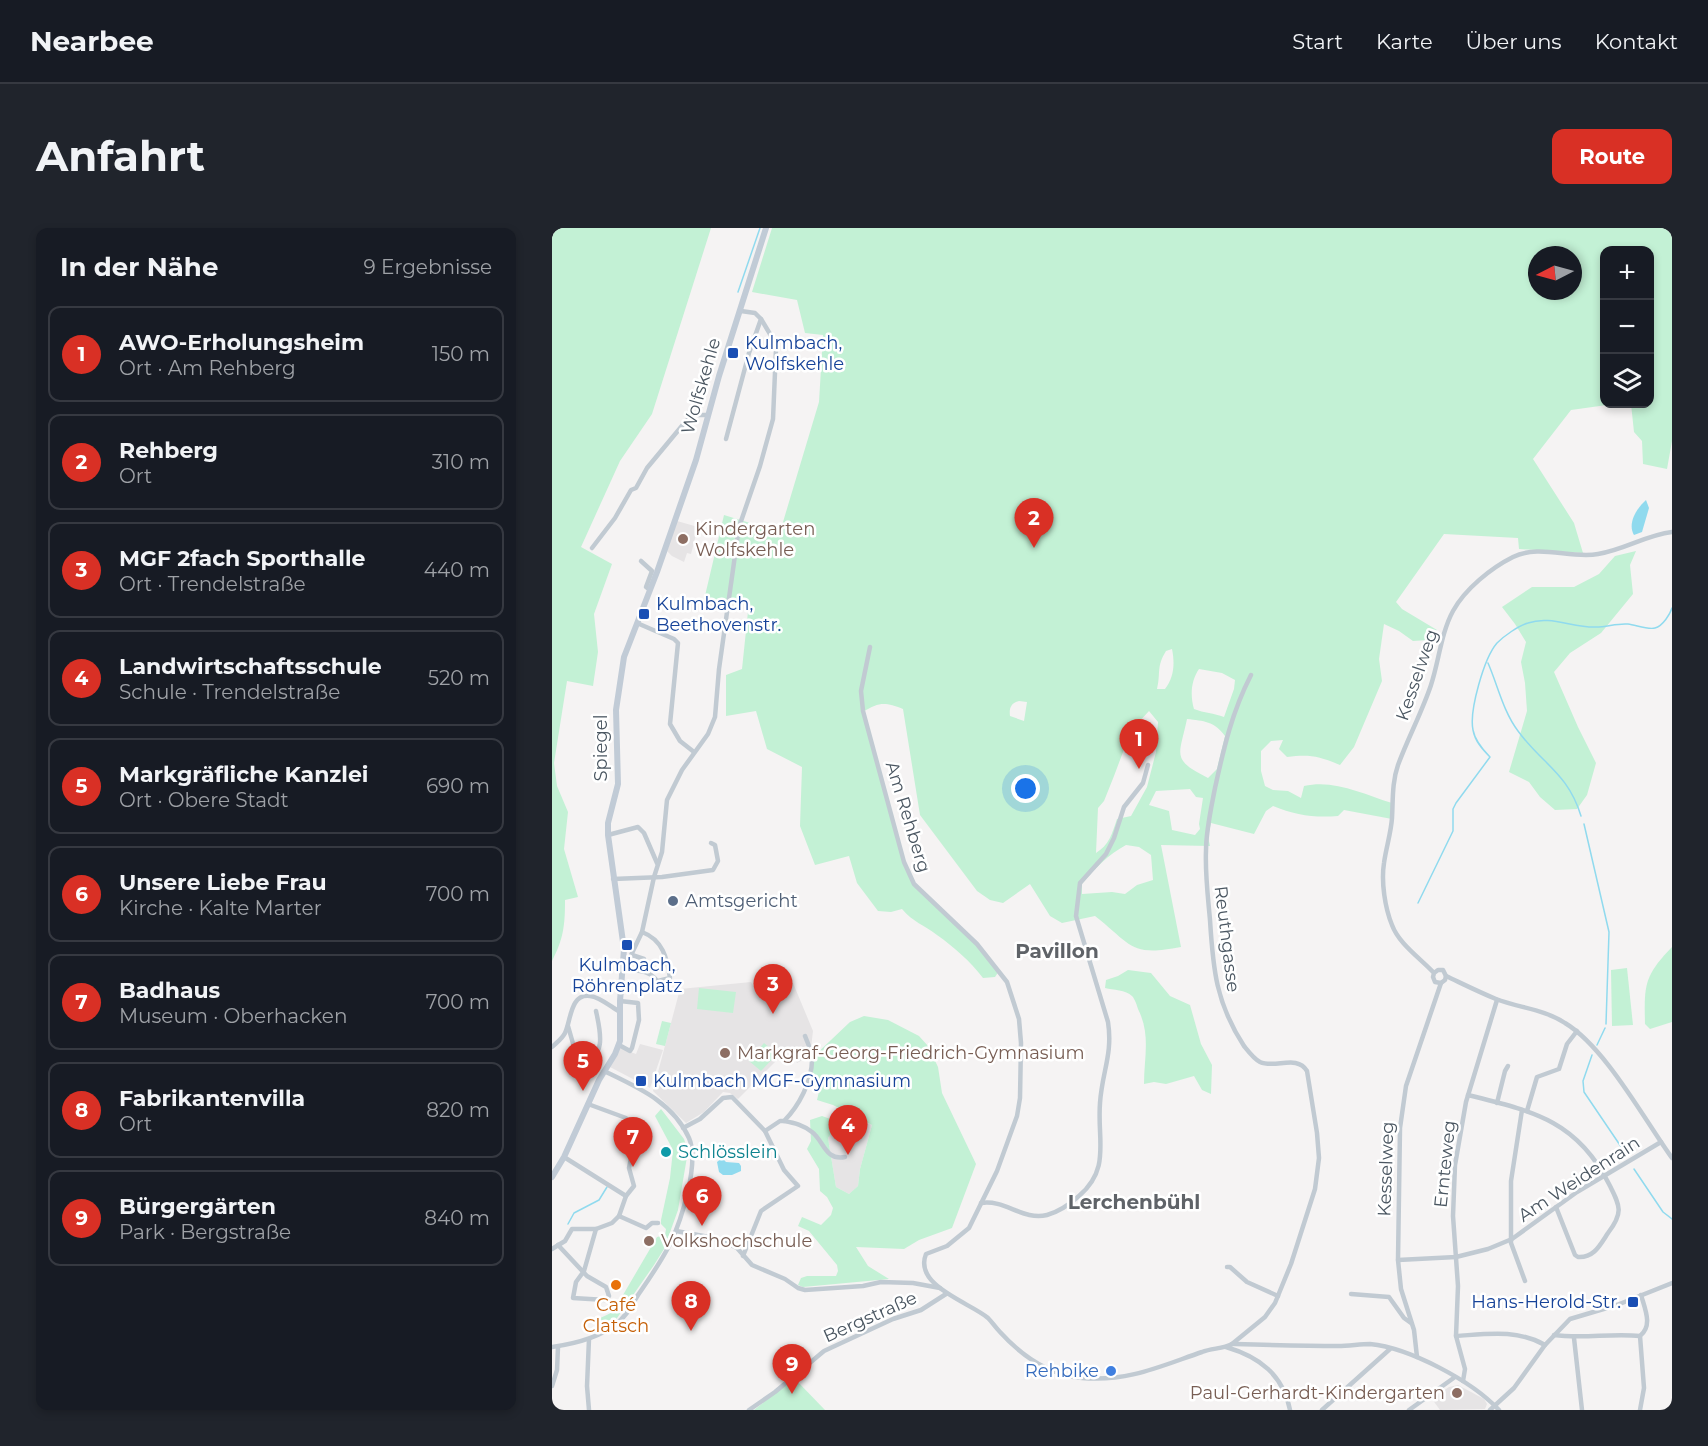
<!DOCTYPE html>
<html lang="de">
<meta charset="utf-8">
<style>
:root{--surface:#171b24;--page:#20242c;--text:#f1f3f6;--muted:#9ea1a6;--line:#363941;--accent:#d93025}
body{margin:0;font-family:Montserrat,sans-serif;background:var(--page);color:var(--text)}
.controls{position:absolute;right:18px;top:18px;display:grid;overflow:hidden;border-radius:12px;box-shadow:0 3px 9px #0003}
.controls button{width:54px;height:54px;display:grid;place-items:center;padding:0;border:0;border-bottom:2px solid var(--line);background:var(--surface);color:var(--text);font:30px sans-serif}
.compass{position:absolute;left:976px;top:18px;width:54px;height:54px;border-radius:50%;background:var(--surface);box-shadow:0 3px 9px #0003;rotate:264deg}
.you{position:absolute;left:474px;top:561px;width:21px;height:21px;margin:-15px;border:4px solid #fff;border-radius:50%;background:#1a73e8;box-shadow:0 0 0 9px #1a73e833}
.badge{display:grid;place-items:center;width:39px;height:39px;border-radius:50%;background:var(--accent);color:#fff;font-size:20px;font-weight:700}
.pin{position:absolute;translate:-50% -50px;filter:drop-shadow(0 2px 3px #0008)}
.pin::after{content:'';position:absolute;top:32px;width:21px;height:18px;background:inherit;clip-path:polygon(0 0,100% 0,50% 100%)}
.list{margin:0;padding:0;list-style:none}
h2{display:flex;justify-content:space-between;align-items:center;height:78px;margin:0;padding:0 24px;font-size:26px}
h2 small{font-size:20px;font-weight:400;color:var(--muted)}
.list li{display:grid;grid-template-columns:39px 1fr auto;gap:18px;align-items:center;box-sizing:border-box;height:96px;margin:0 12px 12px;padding:0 12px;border:2px solid var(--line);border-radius:12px}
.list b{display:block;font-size:22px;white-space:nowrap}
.list p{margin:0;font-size:20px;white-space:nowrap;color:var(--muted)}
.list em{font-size:20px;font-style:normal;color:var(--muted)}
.icon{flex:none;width:33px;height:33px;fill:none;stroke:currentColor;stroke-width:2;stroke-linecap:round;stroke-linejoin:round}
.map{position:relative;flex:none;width:1120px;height:1182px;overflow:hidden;border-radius:12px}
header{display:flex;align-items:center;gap:36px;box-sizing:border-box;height:84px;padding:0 30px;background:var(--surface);border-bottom:2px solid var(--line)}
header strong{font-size:28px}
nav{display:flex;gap:33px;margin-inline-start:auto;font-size:21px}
.intro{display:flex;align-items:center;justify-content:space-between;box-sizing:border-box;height:144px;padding:0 36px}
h1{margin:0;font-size:42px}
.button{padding:15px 27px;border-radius:12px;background:var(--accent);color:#fff;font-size:21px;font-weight:700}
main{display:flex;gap:36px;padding:0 36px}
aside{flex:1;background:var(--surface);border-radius:12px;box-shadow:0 3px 9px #0003}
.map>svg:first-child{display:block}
.education{fill:#e6e4e5}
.green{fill:#c3f1d5;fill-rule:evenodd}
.water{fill:#90daee}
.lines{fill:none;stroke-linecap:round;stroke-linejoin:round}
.stream{stroke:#90daee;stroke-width:1.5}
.street{stroke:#c1cad2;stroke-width:4.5}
.secondary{stroke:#c1cbd6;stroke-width:6}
.transit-dot{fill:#1a4fb4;stroke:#fff;stroke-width:2}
.education-dot{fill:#8d6e63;stroke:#fff;stroke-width:2}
.service-dot{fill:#5c6f8a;stroke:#fff;stroke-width:2}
.culture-dot{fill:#0f9aa8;stroke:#fff;stroke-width:2}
.food-dot{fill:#e8710a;stroke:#fff;stroke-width:2}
.shop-dot{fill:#3f7fe0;stroke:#fff;stroke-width:2}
.labels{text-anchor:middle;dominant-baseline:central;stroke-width:5;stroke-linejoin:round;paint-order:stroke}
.transit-label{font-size:18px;fill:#164399;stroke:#fff;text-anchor:start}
.street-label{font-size:18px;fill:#4a5661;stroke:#fff}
.education-label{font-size:18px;fill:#785e54;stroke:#fff;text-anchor:start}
.service-label{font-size:18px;fill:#4e5e75;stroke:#fff;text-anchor:start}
.culture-label{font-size:18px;fill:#0d838f;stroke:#fff;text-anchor:start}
.food-label{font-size:18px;fill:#c56008;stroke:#fff}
.shop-label{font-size:18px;fill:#366cbe;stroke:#fff;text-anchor:end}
.neighbourhood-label{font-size:20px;font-weight:bold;fill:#5f6368;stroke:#fff}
</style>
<header>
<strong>Nearbee</strong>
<nav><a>Start</a><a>Karte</a><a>Über uns</a><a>Kontakt</a></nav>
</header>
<div class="intro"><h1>Anfahrt</h1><a class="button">Route</a></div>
<main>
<aside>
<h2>In der Nähe<small>9 Ergebnisse</small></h2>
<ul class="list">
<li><span class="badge">1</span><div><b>AWO-Erholungsheim</b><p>Ort · Am Rehberg</p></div><em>150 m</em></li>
<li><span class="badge">2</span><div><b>Rehberg</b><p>Ort</p></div><em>310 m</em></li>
<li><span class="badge">3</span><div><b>MGF 2fach Sporthalle</b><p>Ort · Trendelstraße</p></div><em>440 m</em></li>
<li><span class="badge">4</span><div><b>Landwirtschaftsschule</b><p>Schule · Trendelstraße</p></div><em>520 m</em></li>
<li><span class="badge">5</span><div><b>Markgräfliche Kanzlei</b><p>Ort · Obere Stadt</p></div><em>690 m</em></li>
<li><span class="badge">6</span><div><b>Unsere Liebe Frau</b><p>Kirche · Kalte Marter</p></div><em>700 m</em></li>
<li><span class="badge">7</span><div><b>Badhaus</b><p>Museum · Oberhacken</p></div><em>700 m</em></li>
<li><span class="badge">8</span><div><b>Fabrikantenvilla</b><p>Ort</p></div><em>820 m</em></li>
<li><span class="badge">9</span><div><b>Bürgergärten</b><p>Park · Bergstraße</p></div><em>840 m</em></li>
</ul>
</aside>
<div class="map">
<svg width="1120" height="1182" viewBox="0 0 1120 1182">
<rect width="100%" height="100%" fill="#f5f3f3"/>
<g class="education">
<path d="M125 293 146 299 139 326 135 325 132 334 120 328 115 323Z"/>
<path d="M199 754 208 768 241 755 261 803 258 828 245 835 238 824 230 827 186 871 178 865 171 864 152 884 134 895 101 863 128 761Z"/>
<path d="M88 816 111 822 98 860 58 839 68 820 84 826Z"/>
<path d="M293 885 320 897 308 941 306 958 297 966 284 959 276 910Z"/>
<path d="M906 1157 932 1171 935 1176 933 1181 888 1182 880 1171 897 1159Z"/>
</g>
<g class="green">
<path d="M0 0H159L100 186 68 233 29 319 60 336 42 386 46 424 41 458 15 453 2 535 5 558 16 584 12 621 26 669 13 672C13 696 12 710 0 733Z"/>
<path d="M220 0H1120V213L1115 241 1091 236 1090 213 1082 204 1079 176H1098V22H1052V176H1062L1019 182 981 231 1022 295 1031 325 967 321 966 310 892 306 844 374 850 381 885 402 877 412 861 413 847 403 832 396 827 431 830 453 802 519 788 537C767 528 757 526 735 529L727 521 731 512 719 513 709 523V543L713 558 721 562 736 563 749 570 752 558C782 551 811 566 840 575V591L792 582 786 588C762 590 743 587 721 578L714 583 702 606 659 595 656 609 658 618 609 617 629 719C578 729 580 717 543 688L510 695 498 688 478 656 451 675 438 672 425 663 368 587 351 481C333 474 327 474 311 484L352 634 362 656 408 698 447 743 443 749 431 750C418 733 402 719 385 707 372 697 361 694 350 681L339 684 326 683 305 655 297 628 263 637 248 598 250 539 215 521 204 483 174 488V447L190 441 197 374 152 372 172 287 228 304 267 174 271 107 253 105 245 72 200 64ZM985 27H1021V63H985ZM620 421C623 436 622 449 613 461H605C609 445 604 439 614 423ZM647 441 670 445 683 452 682 461 672 489C662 485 652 485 642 481 638 467 639 453 647 441ZM467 473 475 474 472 493 458 488C457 480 459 475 467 473ZM597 483 606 494 604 524 595 559 579 588 565 591C560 606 557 617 544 625L546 580 552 573 562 548 574 516 576 502 585 496ZM635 491C652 493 662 493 673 508L665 541 656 550C619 531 627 529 635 491ZM638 561 644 569 651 570 647 596 648 601 643 607 620 602 617 583 597 577 604 563ZM574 617 587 619 599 627 601 652 585 657 573 666 560 664 530 666V656C542 641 557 626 574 617Z"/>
<path d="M1084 323 1078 337 1081 366 1049 405 1018 425 1002 444 1026 499 1044 535 1035 567 1025 581 1003 582 988 569 977 554 957 544 975 483 973 455 969 434 974 414 963 396 950 379 980 359H1022L1047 346 1063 328Z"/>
<path d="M1120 719V794L1098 801 1093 796C1092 757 1092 748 1120 719Z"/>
<path d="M1075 740 1081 797 1060 798 1059 742Z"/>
<path d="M576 742 599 745 618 768 638 777 649 816 660 837 659 866 650 862 642 848 614 856 602 854 592 856C592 829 599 807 586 781 585 778 583 771 580 768 574 762 561 762 553 760L554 752 566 748Z"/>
<path d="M147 760 184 764 181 785 145 781Z"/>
<path d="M312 788 336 792 367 808 376 818 386 839 390 865 424 936 400 1000 367 1012 352 1021 304 1019 316 1038 337 1051 251 1059 246 1057 249 1050 255 1048H284L286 1043 285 1037 257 1003 246 998 250 989 269 997 279 987 281 980 275 969 268 963 267 941 255 921 259 913 258 892 270 888 287 894 276 910 284 959 297 966 306 958 308 941 320 897 281 877 265 872 269 855 257 850 260 830 298 794Z"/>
<path d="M110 793 119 795 113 818 104 816Z"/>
<path d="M212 815 225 826 209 843 197 833Z"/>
<path d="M109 881 132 911 136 923 126 982 112 1021 102 1037 63 1093 45 1103 44 1092 61 1084 105 1009 113 1007 114 1001 109 996V992L118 950 121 922 103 888Z"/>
<path d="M242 1150 273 1182H202Z"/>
</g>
<g class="water">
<path d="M1094 272 1097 280 1090 304 1082 307C1075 295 1085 280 1094 272Z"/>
<path d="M170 930 174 934 187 935 189 938V943L180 947H171L167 944 165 934Z"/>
</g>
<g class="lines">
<g class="stream">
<path d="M186 64 208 0"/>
<path d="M936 435C946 458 951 483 966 503 990 536 1016 545 1029 588"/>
<path d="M1032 596 1057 704 1054 796"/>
<path d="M866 675 901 603V581L904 575 938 529C930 521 923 513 921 502 917 483 932 430 945 415 952 408 966 398 976 395 998 387 1021 400 1044 399 1055 399 1065 395 1076 396 1084 397 1096 402 1103 400 1111 398 1118 386 1120 380"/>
<path d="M1045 817 1053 800"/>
<path d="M1040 827 1031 853 1032 864 1074 926"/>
<path d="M1082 941 1111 984 1120 991"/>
<path d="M16 996 22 985 47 972 55 959"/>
</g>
<g class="street">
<path d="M174 211 197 125 209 91 203 85 189 83"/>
<path d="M40 320 63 290 79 262 84 260 95 240 134 193 142 187H156"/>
<path d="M89 333 100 343 94 359 98 362"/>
<path d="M85 395 122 411 126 415 118 496 128 513 142 524"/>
<path d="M318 419 309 463 311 483 352 634 362 656 425 716 455 754 467 791 469 815 468 870 465 888 445 943 417 1000 395 1018 374 1026C361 1058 419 1075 436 1090 440 1094 443 1099 448 1104 469 1127 497 1147 530 1150 576 1154 609 1138 650 1124 660 1120 671 1121 680 1116 716 1117 751 1118 786 1118 797 1118 808 1116 818 1116 858 1120 920 1153 947 1182"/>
<path d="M56 607 86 599 92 605 105 635"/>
<path d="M61 651 110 649 161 642 166 633 163 617 159 615"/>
<path d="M90 704C111 712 115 730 118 750L106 753"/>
<path d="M80 727 92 731 93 742"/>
<path d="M882 745 886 742H891L894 748 893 752 889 755 883 754 881 749 882 745C868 730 847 716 840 697 833 680 829 654 832 635 834 620 839 605 840 590 841 572 840 554 846 537 856 510 870 484 879 457 887 433 889 405 901 383 913 361 939 340 961 329 987 316 1019 331 1046 326 1072 322 1094 307 1120 304"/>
<path d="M894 748C911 756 927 764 944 771 967 780 992 781 1013 795 1053 819 1092 891 1120 930"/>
<path d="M109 759C102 743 88 742 72 742L90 704 102 649 110 624 115 572 130 542 156 506 163 489 167 441 187 299 208 238 221 191 224 121 218 106 209 91"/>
<path d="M945 772 914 874 903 937 901 988 906 1058 904 1108C935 1106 965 1101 993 1117"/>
<path d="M16 798 24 826 28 833C56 831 48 802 44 783"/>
<path d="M67 817 78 823 80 820 87 792 86 775 68 773"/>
<path d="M0 819C5 814 10 811 13 805 19 793 18 765 38 768 48 769 59 779 68 784"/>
<path d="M916 867C980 883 1025 892 1057 956 1068 978 1072 984 1056 1005 1048 1017 1042 1030 1026 1029L1023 1027 1004 979"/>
<path d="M945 875 953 843 956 838"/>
<path d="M970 882 959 953V1015L973 1053"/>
<path d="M975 883 985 849 1007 841 1015 816 1025 803"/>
<path d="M232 893C243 895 251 897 260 904 272 913 273 933 293 929"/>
<path d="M131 900 148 891 171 870 180 869 213 903 232 942 246 958 209 983 191 1028"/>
<path d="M213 903 228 893H232C247 878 260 853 260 832 260 824 256 815 253 808"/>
<path d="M12 929 74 968"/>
<path d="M429 975C453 971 471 993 495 987 506 984 518 976 527 968 559 940 545 913 548 875 550 844 561 826 556 794L524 688 528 655 554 626 562 610 572 579 591 555 596 537"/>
<path d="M67 988 94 1000 100 995H106"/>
<path d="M124 1003 157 1009 177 1016 185 1020 200 1037 233 1051 246 1060 253 1062 311 1058 329 1054 361 1055 388 1060"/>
<path d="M6 1017 35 1048 54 1059 57 1068 54 1072 21 1070 24 1054 32 1043 44 1001"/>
<path d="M0 1021 13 1013 20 1001H44L60 995 67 988 74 968 82 958 77 940 80 925 74 890 36 876"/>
<path d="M846 1032 904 1029 936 1021 960 1011 1025 964 1109 914"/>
<path d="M675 1039H678L695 1054 726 1068"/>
<path d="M799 1066 837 1069 852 1090 859 1095"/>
<path d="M1002 1107C1031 1111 1059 1105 1088 1108"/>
<path d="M904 1108 913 1141 911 1153"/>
<path d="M1022 1110 1030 1182"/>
<path d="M37 1111 35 1158 37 1182"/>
<path d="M680 1116 713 1089 723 1075 739 1036 763 961 767 930 765 905 755 843C745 826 723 841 708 834 702 831 696 823 692 818 664 775 661 741 658 692 656 669 653 646 654 623 654 602 659 581 663 560 672 519 680 484 699 447"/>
<path d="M0 1119C21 1116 47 1110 64 1096 74 1089 80 1077 86 1067 97 1051 109 1034 118 1016 129 993 148 935 137 910 121 874 85 859 52 843"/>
<path d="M674 1119C708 1129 731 1147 738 1182"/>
<path d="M865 1129 862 1102 849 1061 846 1032 848 900 854 858 889 755"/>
<path d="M0 1158 5 1142 6 1119"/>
<path d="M197 1182 223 1164 272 1123 341 1091 369 1082 394 1066"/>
<path d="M770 1182 838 1121"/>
<path d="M857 1182 903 1149"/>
<path d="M938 1182 962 1160 993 1117 1018 1091 1065 1077 1120 1055"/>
<path d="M1088 1182 1092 1160 1088 1108C1101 1098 1093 1081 1089 1067"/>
</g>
<path class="secondary" d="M0 949 12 929 47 852 63 826 68 813V773L72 721 56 607V595L66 556 64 482 72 429 105 344 144 232 167 148 214 0"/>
</g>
<g class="transit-dot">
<rect x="175" y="119" width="12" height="12" rx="3"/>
<rect x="86" y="380" width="12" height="12" rx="3"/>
<rect x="69" y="711" width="12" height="12" rx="3"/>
<rect x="83" y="847" width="12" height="12" rx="3"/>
<rect x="1075" y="1068" width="12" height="12" rx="3"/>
</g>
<g class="education-dot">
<circle cx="131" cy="311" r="6"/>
<circle cx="173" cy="825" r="6"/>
<circle cx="97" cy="1013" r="6"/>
<circle cx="905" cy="1165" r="6"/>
</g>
<circle class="service-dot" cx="121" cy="673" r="6"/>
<circle class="culture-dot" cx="114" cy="924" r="6"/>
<circle class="food-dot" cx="64" cy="1057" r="6"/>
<circle class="shop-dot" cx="559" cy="1143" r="6"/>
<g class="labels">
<g class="transit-label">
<text x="193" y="115">Kulmbach,<tspan x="193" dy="21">Wolfskehle</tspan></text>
<text x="104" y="376">Kulmbach,<tspan x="104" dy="21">Beethovenstr.</tspan></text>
<text x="75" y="737" text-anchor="middle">Kulmbach,<tspan x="75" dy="21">Röhrenplatz</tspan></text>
<text x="101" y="853">Kulmbach MGF-Gymnasium</text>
<text x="1069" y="1074" text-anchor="end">Hans-Herold-Str.</text>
</g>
<g class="street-label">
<text transform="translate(149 158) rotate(-74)">Wolfskehle</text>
<text transform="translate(865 447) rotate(-71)">Kesselweg</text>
<text transform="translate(49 520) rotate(-90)">Spiegel</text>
<text transform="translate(356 589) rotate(73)">Am Rehberg</text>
<text transform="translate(675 711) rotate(83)">Reuthgasse</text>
<text transform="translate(893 936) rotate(-84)">Ernteweg</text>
<text transform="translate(834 941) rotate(-88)">Kesselweg</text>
<text transform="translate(1027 951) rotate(-33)">Am Weidenrain</text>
<text transform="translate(318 1089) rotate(-24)">Bergstraße</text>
</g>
<g class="education-label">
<text x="143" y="301">Kindergarten<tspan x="143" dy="21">Wolfskehle</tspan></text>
<text x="185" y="825">Markgraf-Georg-Friedrich-Gymnasium</text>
<text x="109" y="1013">Volkshochschule</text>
<text x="893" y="1165" text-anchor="end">Paul-Gerhardt-Kindergarten</text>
</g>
<g class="service-label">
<text x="133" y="673">Amtsgericht</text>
</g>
<g class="culture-label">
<text x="126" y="924">Schlösslein</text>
</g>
<g class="food-label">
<text x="64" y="1077">Café<tspan x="64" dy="21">Clatsch</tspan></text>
</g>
<g class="shop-label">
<text x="547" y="1143">Rehbike</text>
</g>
<g class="neighbourhood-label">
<text x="505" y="723">Pavillon</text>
<text x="582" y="974">Lerchenbühl</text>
</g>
</g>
</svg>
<div class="controls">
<button>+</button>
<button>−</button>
<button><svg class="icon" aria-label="layers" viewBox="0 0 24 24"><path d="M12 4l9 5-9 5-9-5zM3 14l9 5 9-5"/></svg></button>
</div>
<svg class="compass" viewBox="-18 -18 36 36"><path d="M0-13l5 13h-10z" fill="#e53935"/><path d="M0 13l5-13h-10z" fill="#9ea1a6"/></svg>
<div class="you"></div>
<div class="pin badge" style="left:587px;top:541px">1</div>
<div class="pin badge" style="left:482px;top:320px">2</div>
<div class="pin badge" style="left:221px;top:786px">3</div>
<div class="pin badge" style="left:296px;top:927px">4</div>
<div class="pin badge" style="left:31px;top:863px">5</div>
<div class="pin badge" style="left:150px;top:998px">6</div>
<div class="pin badge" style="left:81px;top:939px">7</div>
<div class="pin badge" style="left:139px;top:1103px">8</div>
<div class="pin badge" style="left:240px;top:1166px">9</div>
</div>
</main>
